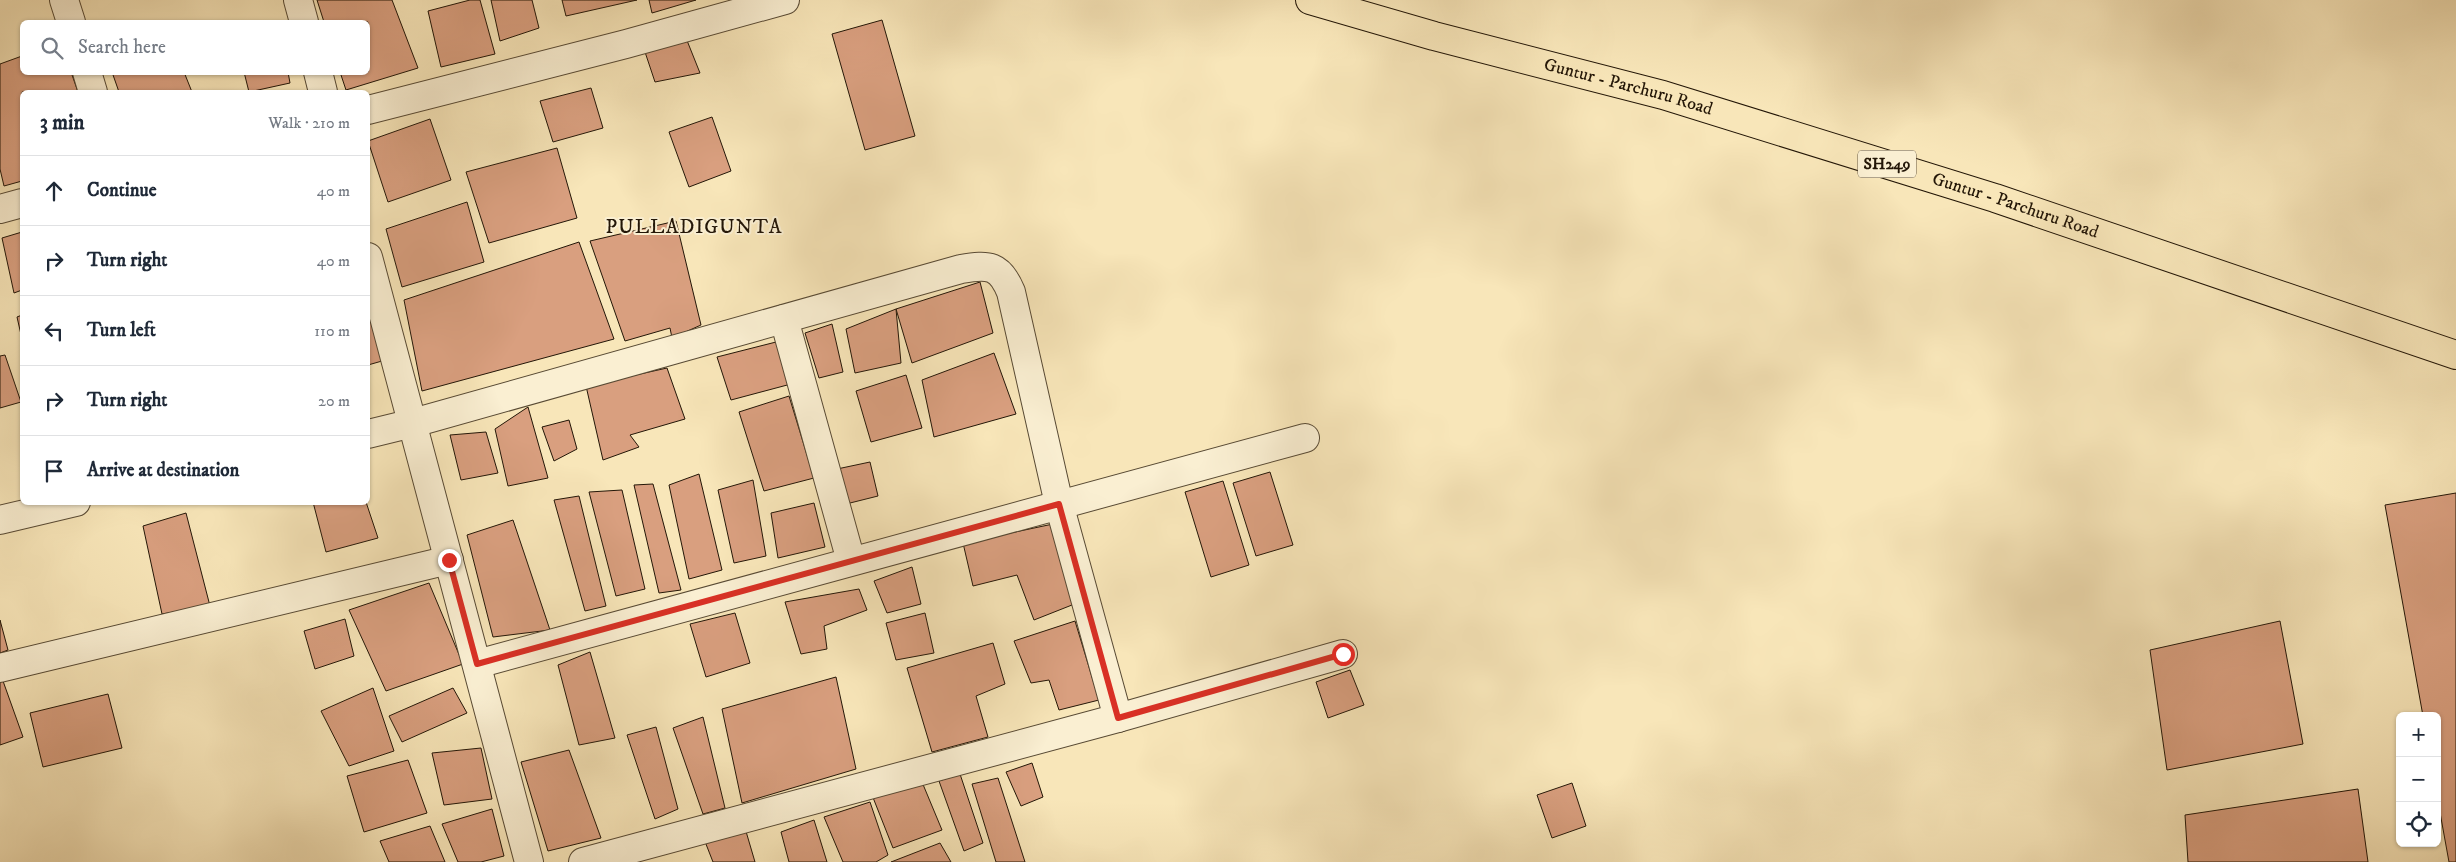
<!DOCTYPE html>
<meta charset="utf-8">
<style>
:root{--surface:#fff;--page:#f6f6f7;--text:#1f2937;--muted:#747a83;--line:#e0e1e3}
body{margin:0;font-family:"IM FELL DW Pica",serif;background:var(--page);color:var(--text)}
.controls{position:absolute;right:15px;bottom:15px;display:grid;overflow:hidden;border-radius:8px;box-shadow:0 1px 4px #0004}
.controls button{width:45px;height:45px;display:grid;place-items:center;padding:0;border:0;border-bottom:1px solid var(--line);background:var(--surface);color:var(--text);font:25px sans-serif}
.stop{position:absolute;width:15px;height:15px;margin:-11px;border:4px solid #d93025;border-radius:50%;background:#fff}
.stop.end{background:#d93025;border-color:#fff;box-shadow:0 1px 5px #0008}
.list{margin:0;padding:0;list-style:none}
h2{display:flex;justify-content:space-between;align-items:center;height:65px;margin:0;padding:0 20px;font-size:21px}
h2 small{font-size:16px;font-weight:400;color:var(--muted)}
.list li{display:grid;grid-template-columns:32px 1fr auto;gap:15px;align-items:center;box-sizing:border-box;height:70px;padding:0 20px;border-top:1px solid var(--line)}
.list b{display:block;font-size:19px;white-space:nowrap}
.list em{font-size:16px;font-style:normal;color:var(--muted)}
.icon{flex:none;width:28px;height:28px;fill:none;stroke:currentColor;stroke-width:2;stroke-linecap:round;stroke-linejoin:round}
.map{position:relative;flex:none;width:2456px;height:862px;overflow:hidden}
.search{position:absolute;background:var(--surface);box-shadow:0 1px 4px #0004;left:20px;top:20px;width:350px;height:55px;display:flex;align-items:center;gap:12px;box-sizing:border-box;padding:0 18px;border-radius:8px;color:var(--muted);font-size:19px}
.panel{position:absolute;background:var(--surface);box-shadow:0 1px 4px #0004;left:20px;top:90px;width:350px;height:415px;border-radius:8px}
.map>svg:first-child{display:block}
.building{fill:#d99f7f;stroke:#231607}
.lines{fill:none;stroke-linecap:round;stroke-linejoin:round}
.minor-casing{stroke:#584a34;stroke-width:30}
.tertiary-casing{stroke:#584a34;stroke-width:30}
.primary-casing{stroke:#231607;stroke-width:30}
.minor{stroke:#faefd2;stroke-width:28}
.tertiary{stroke:#faefd2;stroke-width:28}
.primary{stroke:#f8e6b9;stroke-width:28}
.route{stroke:#d93025;stroke-width:6}
.labels{text-anchor:middle;dominant-baseline:central;stroke-width:4;stroke-linejoin:round;paint-order:stroke}
.shield{fill:#faefd2;stroke:#645744;stroke-width:1}
.shield-label{font-size:16px;font-weight:bold;fill:#231607}
.street-label{font-size:18px;fill:#231607;stroke:#faefd2}
.quarter-label{font-size:20px;letter-spacing:1px;fill:#231607;stroke:#faefd2}
</style>
<div class="map">
<svg width="2456" height="862" viewBox="0 0 2456 862">
<rect width="100%" height="100%" fill="#f8e6b9"/>
<filter id="stains"><feTurbulence type="fractalNoise" baseFrequency=".004" numOctaves="4"/><feColorMatrix values="0 0 0 0 .2 0 0 0 0 .09 0 0 0 0 .02 0 0 0 .5 -.17"/></filter>
<radialGradient id="worn" r=".72"><stop offset=".6" stop-color="#630" stop-opacity="0"/><stop offset="1" stop-color="#630" stop-opacity=".3"/></radialGradient>
<g class="building">
<path d="M317 0H392L418 68 346 90 340 72H368V22H324Z"/>
<path d="M470 0H480L495 54 441 67 428 11Z"/>
<path d="M491 0H532L539 28 500 41Z"/>
<path d="M562 0H637L566 16Z"/>
<path d="M649 0H696L652 13Z"/>
<path d="M882 20 915 136 865 150 832 34Z"/>
<path d="M686 38 700 73 655 82 644 49Z"/>
<path d="M22 56V72H71L78 92H22V181L4 186 0 169V64Z"/>
<path d="M112 72H184L192 92H119Z"/>
<path d="M244 72H288L290 83 249 92Z"/>
<path d="M591 88 603 128 553 142 540 101Z"/>
<path d="M712 117 731 171 689 187 669 132Z"/>
<path d="M430 119 451 180 388 202 368 141Z"/>
<path d="M557 148 577 218 489 243 466 172Z"/>
<path d="M467 202 484 262 402 287 386 229Z"/>
<path d="M676 221 701 325 672 338 670 328 625 341 590 241Z"/>
<path d="M22 232V290L14 293 2 238Z"/>
<path d="M579 242 614 339 422 391 404 300Z"/>
<path d="M980 282 993 333 912 363 896 309Z"/>
<path d="M368 303 382 361 368 365Z"/>
<path d="M896 309 901 363 855 373 846 329Z"/>
<path d="M22 315V339L17 317Z"/>
<path d="M832 324 843 372 819 378 805 333Z"/>
<path d="M780 341 791 384 731 400 717 357Z"/>
<path d="M994 353 1016 414 934 437 922 380Z"/>
<path d="M5 355 21 402 0 408V356Z"/>
<path d="M667 368 685 419 630 435 639 447 603 460 586 386Z"/>
<path d="M906 375 922 428 871 442 856 391Z"/>
<path d="M789 396 814 478 764 491 739 412Z"/>
<path d="M528 407 548 478 508 486 495 429Z"/>
<path d="M569 420 577 449 554 461 542 427Z"/>
<path d="M486 432 498 473 461 480 450 435Z"/>
<path d="M870 462 878 496 846 504 837 469Z"/>
<path d="M1270 472 1293 545 1256 556 1233 483Z"/>
<path d="M699 474 722 570 689 579 669 485Z"/>
<path d="M753 480 766 556 734 563 718 490Z"/>
<path d="M1223 481 1249 565 1211 577 1185 492Z"/>
<path d="M653 484 681 590 659 593 634 485Z"/>
<path d="M622 490 645 589 616 596 589 492Z"/>
<path d="M2456 493V862H2449L2437 796V716H2423L2385 505Z"/>
<path d="M579 496 606 606 585 611 554 500Z"/>
<path d="M313 502H366L378 538 326 552Z"/>
<path d="M814 503 825 547 778 558 771 513Z"/>
<path d="M186 513 210 606 162 614 143 526Z"/>
<path d="M513 520 550 630 493 637 467 535Z"/>
<path d="M1053 524 1077 603 1034 620 1017 575 973 586 963 543Z"/>
<path d="M912 567 921 604 887 613 874 581Z"/>
<path d="M429 583 463 664 386 691 349 610Z"/>
<path d="M859 589 867 610 824 626 827 649 801 654 785 602Z"/>
<path d="M735 613 750 663 706 677 690 624Z"/>
<path d="M925 613 934 653 896 660 886 623Z"/>
<path d="M345 619 354 656 315 669 304 631Z"/>
<path d="M0 620 8 650 0 653Z"/>
<path d="M1075 621 1099 700 1059 710 1049 680 1031 683 1014 641Z"/>
<path d="M2280 621 2303 744 2167 770 2150 650Z"/>
<path d="M993 643 1005 684 976 696 988 737 932 752 907 668Z"/>
<path d="M590 652 615 738 579 745 558 665Z"/>
<path d="M1350 670 1364 705 1328 718 1316 682Z"/>
<path d="M836 677 856 769 742 803 722 709Z"/>
<path d="M3 681 23 737 0 745V682Z"/>
<path d="M373 688 394 751 349 766 321 711Z"/>
<path d="M453 688 467 713 402 742 389 716Z"/>
<path d="M108 694 122 748 43 767 30 713Z"/>
<path d="M703 717 725 808 703 814 673 728Z"/>
<path d="M656 727 678 809 655 819 627 735Z"/>
<path d="M481 748 492 799 444 805 432 753Z"/>
<path d="M569 750 601 838 548 851 521 762Z"/>
<path d="M408 760 427 813 364 832 347 776Z"/>
<path d="M1032 763 1043 797 1021 806 1006 772Z"/>
<path d="M960 774 983 843 964 851 939 781Z"/>
<path d="M998 778 1025 862H996L972 784Z"/>
<path d="M922 782 942 830 893 848 872 795Z"/>
<path d="M1572 783 1586 826 1552 838 1537 795Z"/>
<path d="M2358 789 2368 862H2188L2185 815Z"/>
<path d="M870 802 888 855 876 862H843L824 817Z"/>
<path d="M492 809 504 856 481 862H458L442 824Z"/>
<path d="M814 820 827 862H789L781 832Z"/>
<path d="M430 826 445 862H389L380 841Z"/>
<path d="M745 828 755 862H713L704 839Z"/>
<path d="M940 843 951 862H891Z"/>
</g>
<g class="lines">
<defs>
<g id="minor">
<path d="M64 0 71 22"/>
<path d="M87 72 93 92"/>
<path d="M368 110 626 44 785 0"/>
<path d="M0 209 22 203"/>
<path d="M784 319 851 561"/>
<path d="M368 434 413 423 961 269C989 264 1000 265 1011 292L1059 504 1118 718"/>
<path d="M0 520 76 502"/>
<path d="M477 664 1305 438"/>
<path d="M0 668 449 560"/>
<path d="M583 862 1118 718 1343 654"/>
</g>
<g id="tertiary">
<path d="M298 0 304 22"/>
<path d="M318 72 323 92"/>
<path d="M368 257 529 862"/>
</g>
<g id="primary">
<path id="s1" d="M1310 0 1434 36 1663 95 1995 198 2456 355"/>
</g>
</defs>
<use href="#minor" class="minor-casing"/>
<use href="#tertiary" class="tertiary-casing"/>
<use href="#primary" class="primary-casing"/>
<use href="#minor" class="minor"/>
<use href="#tertiary" class="tertiary"/>
<use href="#primary" class="primary"/>
</g>
<g class="lines">
<path class="route" d="M449 560 477 664 1059 504 1118 718 1343 654"/>
</g>
<g class="labels">
<rect class="shield" x="1858" y="150.5" width="58" height="27" rx="4"/>
<g class="shield-label">
<text x="1887" y="164">SH249</text>
</g>
<g class="street-label">
<text stroke="none"><textPath href="#s1" startOffset="330">Guntur - Parchuru Road</textPath></text>
<text stroke="none"><textPath href="#s1" startOffset="735">Guntur - Parchuru Road</textPath></text>
</g>
<g class="quarter-label">
<text x="694" y="227">PULLADIGUNTA</text>
</g>
</g>
<rect width="100%" height="100%" filter="url(#stains)"/>
<rect width="100%" height="100%" fill="url(#worn)"/>
</svg>
<div class="controls">
<button>+</button>
<button>−</button>
<button><svg class="icon" aria-label="locate" viewBox="0 0 24 24"><circle cx="12" cy="12" r="6"/><path d="M12 2v4M12 18v4M2 12h4M18 12h4"/></svg></button>
</div>
<div class="stop" style="left:1343px;top:654px"></div>
<div class="stop end" style="left:449px;top:560px"></div>
<div class="search"><svg class="icon" aria-label="search" viewBox="0 0 24 24"><circle cx="10" cy="10" r="6"/><path d="M15 15l6 6"/></svg>Search here</div>
<section class="panel">
<h2>3 min<small>Walk · 210 m</small></h2>
<ul class="list">
<li><svg class="icon" aria-label="ahead" viewBox="0 0 24 24"><path d="M12 20V5M6 11l6-6 6 6"/></svg><div><b>Continue</b></div><em>40 m</em></li>
<li><svg class="icon" aria-label="right" viewBox="0 0 24 24"><path d="M7 20v-9h11M14 6l5 5-5 5"/></svg><div><b>Turn right</b></div><em>40 m</em></li>
<li><svg class="icon" aria-label="left" viewBox="0 0 24 24"><path d="M17 20v-9H6M10 6l-5 5 5 5"/></svg><div><b>Turn left</b></div><em>110 m</em></li>
<li><svg class="icon" aria-label="right" viewBox="0 0 24 24"><path d="M7 20v-9h11M14 6l5 5-5 5"/></svg><div><b>Turn right</b></div><em>20 m</em></li>
<li><svg class="icon" aria-label="arrive" viewBox="0 0 24 24"><path d="M6 21V4h12l-3 4 3 4H6"/></svg><div><b>Arrive at destination</b></div></li>
</ul>
</section>
</div>
